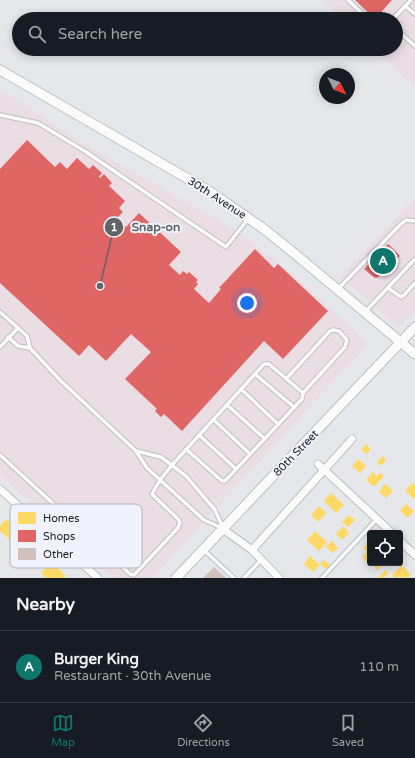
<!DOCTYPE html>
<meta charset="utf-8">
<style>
:root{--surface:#171b24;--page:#242831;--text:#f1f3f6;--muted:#9ea1a6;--line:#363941;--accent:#0f766e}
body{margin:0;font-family:"Varela Round",sans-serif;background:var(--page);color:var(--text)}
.controls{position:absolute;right:12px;bottom:12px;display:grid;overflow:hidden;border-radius:4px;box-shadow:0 2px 10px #0003}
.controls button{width:36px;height:36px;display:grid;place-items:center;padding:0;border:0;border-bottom:1px solid var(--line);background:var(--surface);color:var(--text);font:20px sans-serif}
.compass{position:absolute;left:319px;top:68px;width:36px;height:36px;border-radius:50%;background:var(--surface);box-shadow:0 2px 10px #0003;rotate:132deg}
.you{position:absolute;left:247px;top:303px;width:14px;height:14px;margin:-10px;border:3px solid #fff;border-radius:50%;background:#1a73e8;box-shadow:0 0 0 6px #1a73e833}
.badge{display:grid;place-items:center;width:26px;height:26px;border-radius:50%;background:var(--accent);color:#fff;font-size:13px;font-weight:700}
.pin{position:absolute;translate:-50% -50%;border:2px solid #fff;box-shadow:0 1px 4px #0006}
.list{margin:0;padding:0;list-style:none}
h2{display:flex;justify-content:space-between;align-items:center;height:52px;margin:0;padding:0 16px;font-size:17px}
h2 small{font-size:13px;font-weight:400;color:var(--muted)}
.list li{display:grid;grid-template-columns:26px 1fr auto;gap:12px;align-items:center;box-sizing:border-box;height:72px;padding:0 16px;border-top:1px solid var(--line)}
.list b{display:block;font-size:15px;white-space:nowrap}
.list p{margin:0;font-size:13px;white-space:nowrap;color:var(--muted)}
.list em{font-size:13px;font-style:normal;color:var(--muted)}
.icon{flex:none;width:22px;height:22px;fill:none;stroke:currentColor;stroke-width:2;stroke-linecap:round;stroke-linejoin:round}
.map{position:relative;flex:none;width:415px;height:578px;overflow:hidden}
.search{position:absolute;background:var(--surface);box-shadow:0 2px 10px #0003;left:12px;right:12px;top:12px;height:44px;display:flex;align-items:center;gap:10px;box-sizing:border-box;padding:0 14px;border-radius:22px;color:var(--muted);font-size:15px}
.sheet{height:124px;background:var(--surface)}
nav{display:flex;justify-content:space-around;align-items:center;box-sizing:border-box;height:56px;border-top:1px solid var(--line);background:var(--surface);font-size:11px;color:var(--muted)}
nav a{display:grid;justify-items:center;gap:2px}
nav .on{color:var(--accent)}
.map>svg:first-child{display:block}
.commercial{fill:#eadde4}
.homes{fill:#ffd966}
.shops{fill:#e06666}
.building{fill:#d1c1bc}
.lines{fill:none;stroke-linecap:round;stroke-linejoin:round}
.service-casing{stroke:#bebfc3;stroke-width:5.5}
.minor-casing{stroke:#bebfc3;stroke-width:9}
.tertiary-casing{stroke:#bebfc3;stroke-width:11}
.service{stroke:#fbfbfc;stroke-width:3.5}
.minor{stroke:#fbfbfc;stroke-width:7}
.tertiary{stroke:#fbfbfc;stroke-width:9}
.labels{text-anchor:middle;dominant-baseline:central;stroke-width:4;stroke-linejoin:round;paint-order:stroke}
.street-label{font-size:11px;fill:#1b1c1f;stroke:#f0f3fb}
.key{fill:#f0f3fb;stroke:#b0b2b9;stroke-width:1}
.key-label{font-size:11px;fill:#1b1c1f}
.leader{fill:none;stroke:#626366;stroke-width:1.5}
.callout-dot{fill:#626366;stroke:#f0f3fb;stroke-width:1.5}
.mark-label{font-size:12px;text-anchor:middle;font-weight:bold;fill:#fff}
.callout-label{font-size:12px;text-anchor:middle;font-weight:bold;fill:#626366;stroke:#f0f3fb;stroke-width:4;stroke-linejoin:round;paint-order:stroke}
</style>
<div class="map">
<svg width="415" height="578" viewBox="0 0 415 578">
<rect width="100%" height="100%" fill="#e6e7eb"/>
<g class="commercial">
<path d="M322 0H415V87L374 49H396V19H342Z"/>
<path d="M0 89 83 143 235 230 292 273 368 344 152 578H112L0 475Z"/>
<path d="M415 198V310L399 327 340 277Z"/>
</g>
<g class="homes">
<path d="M366 444 371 449 366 454 361 450Z"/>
<path d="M383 456 386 460 381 466 377 462Z"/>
<path d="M358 459 366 466 360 473 352 466Z"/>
<path d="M373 472 377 476 380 473 384 476 374 487 366 480Z"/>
<path d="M412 483 415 486V498L414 499 405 491Z"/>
<path d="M385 484 393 491 386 498 379 492Z"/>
<path d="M331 493 344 505 336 513 324 501Z"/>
<path d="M406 504 414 511 408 518 400 511Z"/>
<path d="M319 506 326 513 318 522 311 515Z"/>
<path d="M349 515 355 520 348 527 342 522Z"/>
<path d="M6 519 18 530 10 540 0 531V526Z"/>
<path d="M343 526 349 533 342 540 336 534Z"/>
<path d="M315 531 327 542 319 551 307 540Z"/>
<path d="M332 541 338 548 333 553 326 547Z"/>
<path d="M370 541V563L369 564 362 557 367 552 363 548Z"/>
<path d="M310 556 320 565 313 572 304 564Z"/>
<path d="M53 560 58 565 57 567 66 576 64 578H46L41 573Z"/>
<path d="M324 560 330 565 326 569 320 564Z"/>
<path d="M377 563H391L387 567 384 564 378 570 374 566Z"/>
<path d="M402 565 411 575 408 578 399 577 395 578 392 575Z"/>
<path d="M385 570 389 573 384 578H378Z"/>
</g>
<g class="shops">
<path d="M355 0H392L375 19Z"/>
<path d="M27 140 55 167 60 162 67 169 77 158 89 169 93 165 102 173 99 177 100 178 104 174 112 183 109 186 125 201 119 208 123 212 117 218 126 227 139 213 181 252 169 265 180 275 183 271 187 274 189 272 198 280 196 282 198 284 194 289 209 303 221 289 219 288 255 249 274 268 278 264 328 311 283 359 264 341 182 431 164 414 161 417 155 411 157 409 125 379 151 352 131 334 106 361 89 345 79 356 0 283V169Z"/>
<path d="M388 244 400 256 388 268 387 267 377 278 376 277 375 278 364 269Z"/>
</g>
<path class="building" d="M214 567 226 578H203Z"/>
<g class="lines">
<defs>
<g id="service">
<path d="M348 0 368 19"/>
<path d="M405 6 415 14"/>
<path d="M393 19 411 0"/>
<path d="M396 29 415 46"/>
<path d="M0 115 38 123 86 152 226 247 248 219"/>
<path d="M388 288 401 297 404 295 415 283"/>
<path d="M338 289 400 225 406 220 415 221"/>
<path d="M0 312 27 336 30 348 61 381 136 451 147 468 204 520 222 528"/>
<path d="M365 312 415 259"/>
<path d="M8 337 18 346 30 348"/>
<path d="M0 347 18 328"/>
<path d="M255 374 294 407"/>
<path d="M286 379 330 331 333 330 339 331 347 340 345 347 303 393"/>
<path d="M241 389 278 424"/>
<path d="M227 405 265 439"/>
<path d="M214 420 250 454"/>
<path d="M199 435 236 469"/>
<path d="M136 451 161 457 186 476 215 510 223 528"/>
<path d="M0 455 130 574 134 575 178 528 180 522 178 519 152 494 160 480 172 465 264 364H269L303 393 302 399 225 481H222L186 449"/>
<path d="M204 550 234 578"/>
<path d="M244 578 261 560"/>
<path d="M322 578 377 519"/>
</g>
<g id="minor">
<path d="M318 464 392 533"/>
<path d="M0 489 98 578"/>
<path d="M223 529 252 550 279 578"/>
<path d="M400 541 415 555"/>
<path d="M252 550 352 439"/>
</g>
<g id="tertiary">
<path d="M0 70 209 191 264 229 295 254 415 354"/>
<path d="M176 578 415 327"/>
</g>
</defs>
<use href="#service" class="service-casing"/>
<use href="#minor" class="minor-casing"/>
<use href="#tertiary" class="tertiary-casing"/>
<use href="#service" class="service"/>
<use href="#minor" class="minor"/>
<use href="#tertiary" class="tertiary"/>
</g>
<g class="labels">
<g class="street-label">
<text transform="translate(217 198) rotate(33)">30th Avenue</text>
<text transform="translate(296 453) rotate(-46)">80th Street</text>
</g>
</g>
<rect x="10" y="504" width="132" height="64" rx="6" class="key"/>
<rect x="18" y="512" width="18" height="12" fill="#ffd966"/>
<rect x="18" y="530" width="18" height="12" fill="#e06666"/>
<rect x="18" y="548" width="18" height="12" fill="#d1c1bc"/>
<g class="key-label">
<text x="43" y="522">Homes</text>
<text x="43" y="540">Shops</text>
<text x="43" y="558">Other</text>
</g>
<path class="leader" d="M100 286L114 227"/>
<g class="callout-dot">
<circle cx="100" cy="286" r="4"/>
<circle cx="114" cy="227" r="10"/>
</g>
<g class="mark-label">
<text x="114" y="231">1</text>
</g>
<g class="callout-label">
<text x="156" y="231">Snap-on</text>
</g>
</svg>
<div class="controls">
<button><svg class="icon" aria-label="locate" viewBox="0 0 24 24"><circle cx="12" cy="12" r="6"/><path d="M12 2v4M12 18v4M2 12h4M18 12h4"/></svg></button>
</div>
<svg class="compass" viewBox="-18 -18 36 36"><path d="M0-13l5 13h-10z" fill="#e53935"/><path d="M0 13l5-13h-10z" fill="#9ea1a6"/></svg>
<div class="you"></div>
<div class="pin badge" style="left:383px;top:261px">A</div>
<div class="search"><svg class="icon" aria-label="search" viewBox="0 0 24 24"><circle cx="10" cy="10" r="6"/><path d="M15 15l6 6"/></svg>Search here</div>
</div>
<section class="sheet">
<h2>Nearby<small></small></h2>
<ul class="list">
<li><span class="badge">A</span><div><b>Burger King</b><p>Restaurant · 30th Avenue</p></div><em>110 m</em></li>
</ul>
</section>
<nav>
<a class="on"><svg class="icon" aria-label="map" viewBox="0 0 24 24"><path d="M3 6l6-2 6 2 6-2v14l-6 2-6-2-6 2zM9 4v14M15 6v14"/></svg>Map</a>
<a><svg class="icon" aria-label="directions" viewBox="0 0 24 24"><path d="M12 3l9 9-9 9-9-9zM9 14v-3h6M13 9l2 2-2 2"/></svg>Directions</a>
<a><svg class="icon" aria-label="saved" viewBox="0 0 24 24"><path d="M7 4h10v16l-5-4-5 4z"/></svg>Saved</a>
</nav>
